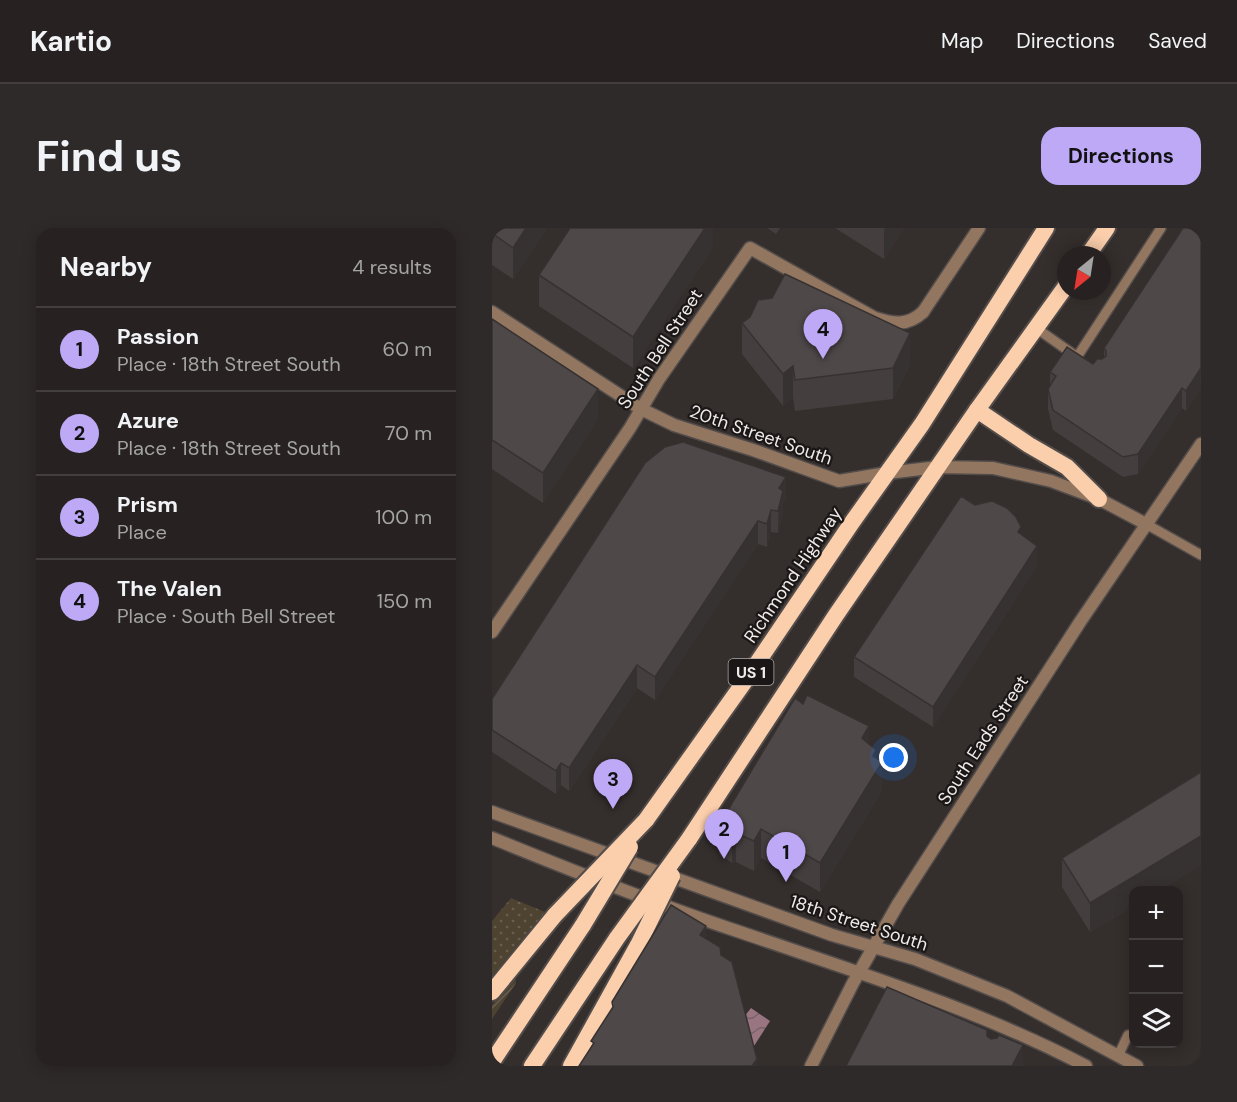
<!DOCTYPE html>
<meta charset="utf-8">
<style>
:root{--surface:#272221;--page:#2f2a2a;--text:#f1f3f6;--muted:#a4a4a5;--line:#433f3f;--accent:#bda9f5}
body{margin:0;font-family:"DM Sans",sans-serif;background:var(--page);color:var(--text)}
.controls{position:absolute;right:18px;bottom:18px;display:grid;overflow:hidden;border-radius:12px;box-shadow:0 3px 15px #0003}
.controls button{width:54px;height:54px;display:grid;place-items:center;padding:0;border:0;border-bottom:2px solid var(--line);background:var(--surface);color:var(--text);font:30px sans-serif}
.compass{position:absolute;left:565px;top:18px;width:54px;height:54px;border-radius:50%;background:var(--surface);box-shadow:0 3px 15px #0003;rotate:210deg}
.you{position:absolute;left:402px;top:530px;width:21px;height:21px;margin:-15px;border:4px solid #fff;border-radius:50%;background:#1a73e8;box-shadow:0 0 0 9px #1a73e833}
.badge{display:grid;place-items:center;width:39px;height:39px;border-radius:50%;background:var(--accent);color:#111;font-size:20px;font-weight:700}
.pin{position:absolute;translate:-50% -50px;filter:drop-shadow(0 2px 3px #0008)}
.pin::after{content:'';position:absolute;top:32px;width:21px;height:18px;background:inherit;clip-path:polygon(0 0,100% 0,50% 100%)}
.list{margin:0;padding:0;list-style:none}
h2{display:flex;justify-content:space-between;align-items:center;height:78px;margin:0;padding:0 24px;font-size:26px}
h2 small{font-size:20px;font-weight:400;color:var(--muted)}
.list li{display:grid;grid-template-columns:39px 1fr auto;gap:18px;align-items:center;box-sizing:border-box;height:84px;padding:0 24px;border-top:2px solid var(--line)}
.list b{display:block;font-size:22px;white-space:nowrap}
.list p{margin:0;font-size:20px;white-space:nowrap;color:var(--muted)}
.list em{font-size:20px;font-style:normal;color:var(--muted)}
.icon{flex:none;width:33px;height:33px;fill:none;stroke:currentColor;stroke-width:2;stroke-linecap:round;stroke-linejoin:round}
.map{position:relative;flex:none;width:709px;height:838px;overflow:hidden;border-radius:18px}
header{display:flex;align-items:center;gap:36px;box-sizing:border-box;height:84px;padding:0 30px;background:var(--surface);border-bottom:2px solid var(--line)}
header strong{font-size:28px}
nav{display:flex;gap:33px;margin-inline-start:auto;font-size:21px}
.intro{display:flex;align-items:center;justify-content:space-between;box-sizing:border-box;height:144px;padding:0 36px}
h1{margin:0;font-size:42px}
.button{padding:15px 27px;border-radius:18px;background:var(--accent);color:#111;font-size:21px;font-weight:700}
main{display:flex;gap:36px;padding:0 36px}
aside{flex:1;background:var(--surface);border-radius:18px;box-shadow:0 3px 15px #0003}
.map>svg:first-child{display:block}
.grass{fill:url(#grass-dots)}
.garden{fill:url(#garden-furrows)}
.water{fill:url(#water-waves)}
.lines{fill:none;stroke-linecap:round;stroke-linejoin:round}
.service-casing{stroke:#524c4a;stroke-width:12}
.minor-casing{stroke:#524c4a;stroke-width:15}
.tertiary-casing{stroke:#524c4a;stroke-width:15}
.trunk-casing{stroke:#524c4a;stroke-width:20}
.service{stroke:#937660;stroke-width:9}
.minor{stroke:#937660;stroke-width:12}
.tertiary{stroke:#937660;stroke-width:12}
.trunk{stroke:#fbceac;stroke-width:16}
.trunk-bridge-casing{stroke:#524c4a;stroke-width:20;stroke-linecap:butt}
.trunk-bridge{stroke:#fbceac;stroke-width:16}
.wall{fill:#443e3e}
.shaded-wall{fill:#373232}
.building{fill:#4f4848;stroke:#373232;stroke-width:1.5}
.labels{text-anchor:middle;dominant-baseline:central;stroke-width:4.5;stroke-linejoin:round;paint-order:stroke}
.shield{fill:#1a1716;stroke:#afabaa;stroke-width:1.5}
.shield-label{font-size:16px;font-weight:bold;fill:#efebea}
.street-label{font-size:18px;fill:#efebea;stroke:#1a1716}
</style>
<header>
<strong>Kartio</strong>
<nav><a>Map</a><a>Directions</a><a>Saved</a></nav>
</header>
<div class="intro"><h1>Find us</h1><a class="button">Directions</a></div>
<main>
<aside>
<h2>Nearby<small>4 results</small></h2>
<ul class="list">
<li><span class="badge">1</span><div><b>Passion</b><p>Place · 18th Street South</p></div><em>60 m</em></li>
<li><span class="badge">2</span><div><b>Azure</b><p>Place · 18th Street South</p></div><em>70 m</em></li>
<li><span class="badge">3</span><div><b>Prism</b><p>Place</p></div><em>100 m</em></li>
<li><span class="badge">4</span><div><b>The Valen</b><p>Place · South Bell Street</p></div><em>150 m</em></li>
</ul>
</aside>
<div class="map">
<svg width="709" height="838" viewBox="0 0 709 838">
<defs>
<pattern id="grass-dots" width="8" height="8" patternUnits="userSpaceOnUse" patternTransform="scale(1.5)"><rect width="8" height="8" fill="#4e4331"/><path d="M2 2h.1M6 6h.1" fill="none" stroke="#685e4f" stroke-width="1.8" stroke-linecap="round"/></pattern>
<pattern id="garden-furrows" width="10" height="10" patternUnits="userSpaceOnUse" patternTransform="scale(1.5)"><rect width="10" height="10" fill="#4e4331"/><path d="M-1 1l2-2M0 10L10 0M9 11l2-2" fill="none" stroke="#685e4f"/></pattern>
<pattern id="water-waves" width="16" height="10" patternUnits="userSpaceOnUse" patternTransform="scale(1.5)"><rect width="16" height="10" fill="#997581"/><path d="M0 5q4-4 8 0t8 0" fill="none" stroke="#796269"/></pattern>
</defs>
<rect width="100%" height="100%" fill="#342e2c"/>
<path class="grass" d="M19 670 53 684 0 748V693Z"/>
<path class="garden" d="M23 749 24 755 0 791V777Z"/>
<path class="water" d="M259 780 278 793 262 818 256 820 248 794Z"/>
<g class="lines">
<defs>
<g id="service">
<path d="M544 100 581 126"/>
<path d="M585 129 669 0"/>
<path d="M654 296 709 327"/>
<path d="M626 828 636 807"/>
</g>
<path id="minor" d="M0 404 138 200 167 151 258 20 383 90C402 96 416 98 431 84"/>
<g id="tertiary">
<path d="M0 84 149 181 182 197 261 222 347 253 395 245 446 239 501 240 559 253 607 271 654 296"/>
<path d="M431 84 487 0"/>
<path d="M0 584 340 707 423 731 515 768 645 838"/>
<path d="M0 610C83 644 166 677 251 705 367 745 485 781 594 838"/>
<path d="M319 838 361 755 406 676 588 394 709 216"/>
</g>
<g id="trunk">
<path d="M596 27 615 0"/>
<path d="M485 182 537 217 575 239 607 271"/>
<path d="M154 592 253 453 361 293 430 196 554 0"/>
<path d="M197 611 344 387 485 182 574 58"/>
<path d="M0 764 63 687"/>
<path d="M0 834 91 697"/>
<path d="M40 838 125 710"/>
<path d="M79 838 146 717"/>
</g>
</defs>
<use href="#service" class="service-casing"/>
<use href="#minor" class="minor-casing"/>
<use href="#tertiary" class="tertiary-casing"/>
<use href="#trunk" class="trunk-casing"/>
<use href="#service" class="service"/>
<use href="#minor" class="minor"/>
<use href="#tertiary" class="tertiary"/>
<use href="#trunk" class="trunk"/>
<defs>
<g id="trunk-bridge">
<path d="M63 687 154 592"/>
<path d="M91 697 138 619"/>
<path d="M125 710 197 611"/>
<path d="M146 717 180 648"/>
</g>
</defs>
<use href="#trunk-bridge" class="trunk-bridge-casing"/>
<use href="#trunk-bridge" class="trunk-bridge"/>
</g>
<g class="wall">
<path d="M0 0H55L21 51 0 37Z"/>
<path d="M221 0V19L141 140 47 78V47Z"/>
<path d="M275 0H288L284 6Z"/>
<path d="M343 0H412L392 31Z"/>
<path d="M709 0V160L694 183 690 180 646 246 631 249 561 202 556 181V161L558 158V144L601 136 612 130V120Z"/>
<path d="M0 91 106 191 51 275 0 241Z"/>
<path d="M250 95 418 136 401 171 303 183 301 170 291 178 250 126Z"/>
<path d="M294 271 291 276V285L286 305 279 304 275 319 266 316 163 472 145 460 77 563 69 557 64 566 0 524V471Z"/>
<path d="M483 277 529 306 545 338 441 499 362 449V429Z"/>
<path d="M311 476 377 516 384 529 390 563 328 664 269 630 262 643 244 634 240 635 227 626V597Z"/>
<path d="M709 544V637L667 663H642V678L598 704 570 659V630Z"/>
</g>
<g class="shaded-wall">
<path d="M34 0H55L21 51V20Z"/>
<path d="M213 0H221V19L141 140V109Z"/>
<path d="M393 0H412L392 31V2Z"/>
<path d="M418 105V136L401 171V140Z"/>
<path d="M301 138V170L291 178V146Z"/>
<path d="M709 140V160L694 183V163Z"/>
<path d="M690 160V180L646 246V226Z"/>
<path d="M106 161V191L51 275V245Z"/>
<path d="M294 249V271L291 276V285L286 305 287 260Z"/>
<path d="M279 282V304L275 319V296Z"/>
<path d="M266 293V316L163 472V449Z"/>
<path d="M545 318V338L441 499V479Z"/>
<path d="M145 437V460L77 563V540Z"/>
<path d="M377 498V527L370 510Z"/>
<path d="M384 522V544L390 534V563L328 664V635Z"/>
<path d="M69 535V557L64 566V543Z"/>
<path d="M269 601V630L262 643V613Z"/>
<path d="M244 605V634L240 635V606Z"/>
<path d="M709 608V637L667 663H642V678L598 704V675Z"/>
<path d="M214 698V728L208 707Z"/>
<path d="M531 817V838H520Z"/>
<path d="M265 831V838H260Z"/>
</g>
<g class="building">
<path d="M0 0H34L21 20 0 5Z"/>
<path d="M78 0H213L141 109 47 47Z"/>
<path d="M691 0H709V140L694 163 690 160 646 226 631 229 561 182 556 161 564 148 558 144 575 119 601 136 605 131H610L614 128V123L612 120Z"/>
<path d="M293 46 418 105 401 140 303 152 301 138 291 146 250 95 258 89 266 72 280 70Z"/>
<path d="M0 91 106 161 51 245 0 212Z"/>
<path d="M191 214 294 249 287 260 291 263 286 283 279 282 275 296 266 293 163 449 145 437 77 540 69 535 64 543 0 502V471L153 235 173 219Z"/>
<path d="M469 268 483 277 500 273 515 280 524 289 529 299 526 304 545 318 441 479 362 429Z"/>
<path d="M315 467 377 498 370 510 384 522 381 528 390 534 328 635 269 601 262 613 244 605 240 606 227 597 303 470 311 476Z"/>
<path d="M709 544V608L598 675 570 630Z"/>
<path d="M179 677 214 698 208 707 228 719 229 727 240 734 265 831 260 838H87L102 815 99 813 121 779 120 774Z"/>
<path d="M395 759 495 802V808L499 811 505 810 507 807 531 817 520 838H354Z"/>
</g>
<g class="labels">
<rect class="shield" x="236.5" y="431" width="45" height="26" rx="4.5"/>
<g class="shield-label">
<text x="259" y="444">US 1</text>
</g>
<g class="street-label">
<text transform="translate(168 121) rotate(-57)">South Bell Street</text>
<text transform="translate(269 207) rotate(19)">20th Street South</text>
<text transform="translate(301 347) rotate(-56)">Richmond Highway</text>
<text transform="translate(491 512) rotate(-57)">South Eads Street</text>
<text transform="translate(367 695) rotate(18)">18th Street South</text>
</g>
</g>
</svg>
<div class="controls">
<button>+</button>
<button>−</button>
<button><svg class="icon" aria-label="layers" viewBox="0 0 24 24"><path d="M12 4l9 5-9 5-9-5zM3 14l9 5 9-5"/></svg></button>
</div>
<svg class="compass" viewBox="-18 -18 36 36"><path d="M0-13l5 13h-10z" fill="#e53935"/><path d="M0 13l5-13h-10z" fill="#a4a4a5"/></svg>
<div class="you"></div>
<div class="pin badge" style="left:294px;top:654px">1</div>
<div class="pin badge" style="left:232px;top:631px">2</div>
<div class="pin badge" style="left:121px;top:581px">3</div>
<div class="pin badge" style="left:331px;top:131px">4</div>
</div>
</main>
